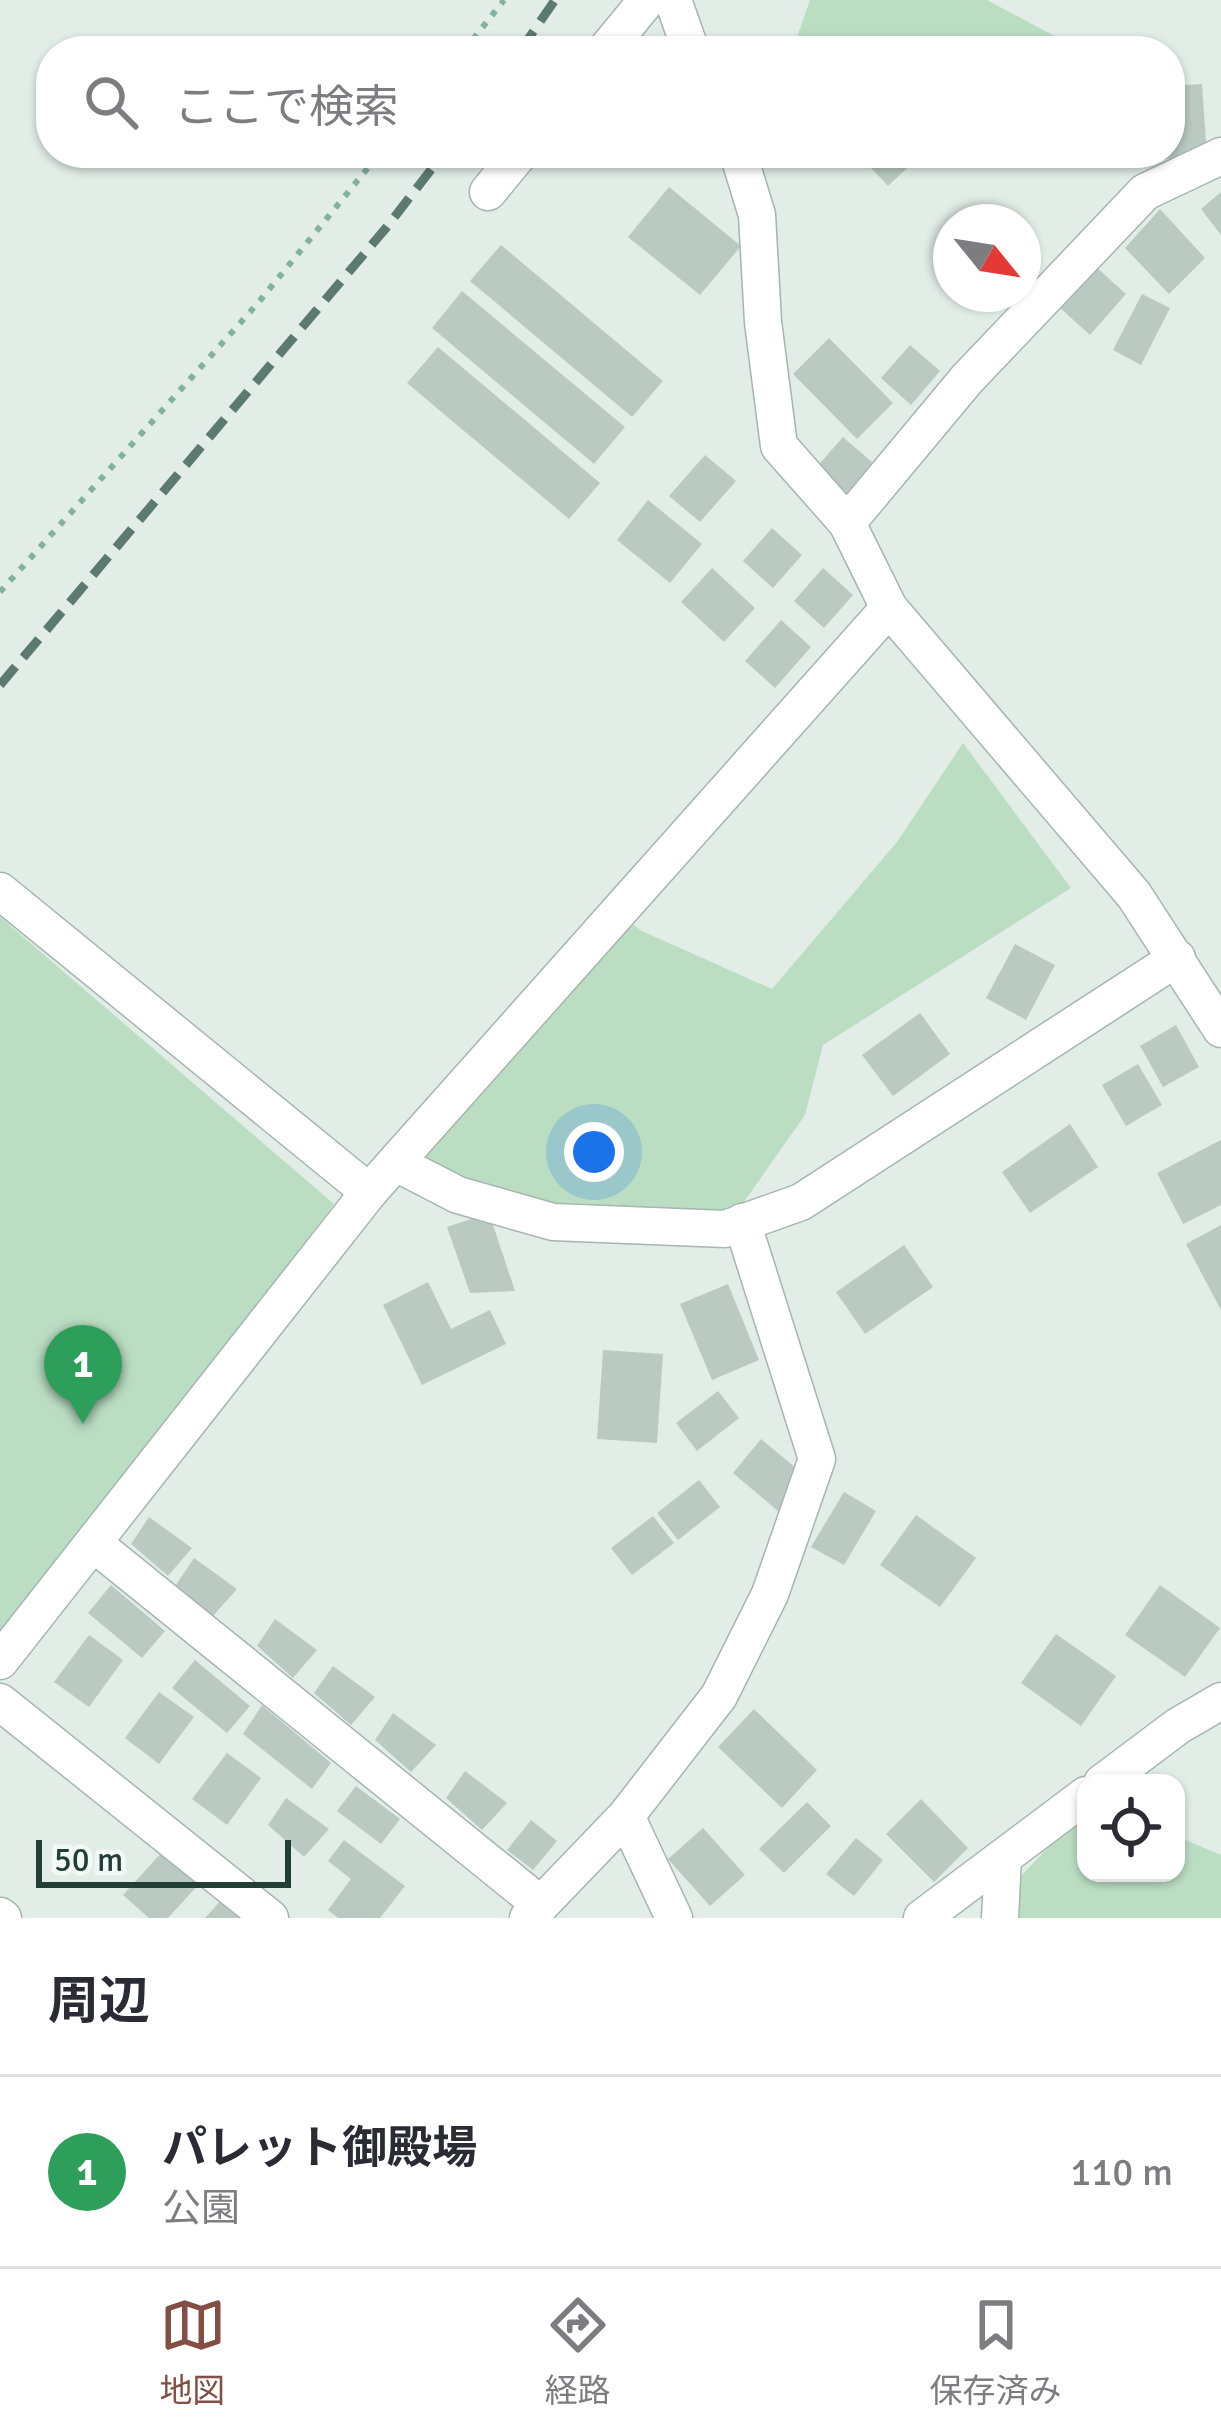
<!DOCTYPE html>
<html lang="ja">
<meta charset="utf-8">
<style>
:root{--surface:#fff;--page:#f7f7f7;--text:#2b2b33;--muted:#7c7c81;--line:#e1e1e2;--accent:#854e44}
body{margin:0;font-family:Signika,"Noto Sans JP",sans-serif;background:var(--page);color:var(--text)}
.controls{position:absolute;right:36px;bottom:36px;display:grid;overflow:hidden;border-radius:24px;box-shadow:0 3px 9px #0004}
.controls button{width:108px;height:108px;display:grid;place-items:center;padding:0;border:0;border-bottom:3px solid var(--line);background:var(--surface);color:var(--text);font:60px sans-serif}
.compass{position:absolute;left:933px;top:204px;width:108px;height:108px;border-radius:50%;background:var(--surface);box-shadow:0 3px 9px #0004;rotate:120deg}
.scale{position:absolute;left:36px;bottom:30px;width:255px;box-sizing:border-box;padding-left:12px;border:6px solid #223e36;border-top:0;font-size:33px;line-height:42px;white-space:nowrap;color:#223e36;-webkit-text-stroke:9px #f3f9f6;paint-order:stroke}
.you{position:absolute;left:594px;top:1152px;width:42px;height:42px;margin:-30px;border:9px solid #fff;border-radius:50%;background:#1a73e8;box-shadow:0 0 0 18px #1a73e833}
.badge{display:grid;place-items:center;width:78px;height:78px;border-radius:50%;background:var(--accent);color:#fff;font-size:39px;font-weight:700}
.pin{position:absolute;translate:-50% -99px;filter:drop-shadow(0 3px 6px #0008)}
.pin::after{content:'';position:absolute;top:63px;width:42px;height:36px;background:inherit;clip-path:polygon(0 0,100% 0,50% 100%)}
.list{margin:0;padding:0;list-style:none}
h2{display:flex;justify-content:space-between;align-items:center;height:156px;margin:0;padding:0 48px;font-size:51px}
h2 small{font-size:39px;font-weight:400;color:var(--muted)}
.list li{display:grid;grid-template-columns:78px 1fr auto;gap:36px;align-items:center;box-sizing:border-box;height:192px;padding:0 48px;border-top:3px solid var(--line)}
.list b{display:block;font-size:45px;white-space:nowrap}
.list p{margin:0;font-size:39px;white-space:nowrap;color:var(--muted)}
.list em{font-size:39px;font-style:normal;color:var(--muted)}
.icon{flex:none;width:66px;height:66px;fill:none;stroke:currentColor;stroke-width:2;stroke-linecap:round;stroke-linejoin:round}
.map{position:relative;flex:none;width:1221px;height:1918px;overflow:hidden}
.search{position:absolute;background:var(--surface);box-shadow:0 3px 9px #0004;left:36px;right:36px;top:36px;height:132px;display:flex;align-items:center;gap:30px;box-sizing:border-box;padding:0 42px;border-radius:48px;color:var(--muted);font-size:45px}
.sheet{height:348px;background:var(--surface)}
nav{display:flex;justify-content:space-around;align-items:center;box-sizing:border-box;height:168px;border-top:3px solid var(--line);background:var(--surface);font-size:33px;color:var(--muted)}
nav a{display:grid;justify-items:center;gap:6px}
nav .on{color:var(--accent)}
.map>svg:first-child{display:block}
.green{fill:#bbdec3}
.building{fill:#bacac3}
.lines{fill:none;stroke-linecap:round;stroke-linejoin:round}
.minor-casing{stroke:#a5b5af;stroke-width:39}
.tertiary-casing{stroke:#a5b5af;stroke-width:39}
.path{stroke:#82b1a1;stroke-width:6;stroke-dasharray:6 9;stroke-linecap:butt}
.minor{stroke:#fff;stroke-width:36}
.tertiary{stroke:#fff;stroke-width:36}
.rail{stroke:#5c7a71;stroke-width:9;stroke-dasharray:24 12;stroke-linecap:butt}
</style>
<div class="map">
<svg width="1221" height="1918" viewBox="0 0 1221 1918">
<rect width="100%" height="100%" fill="#e2ede8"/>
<g class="green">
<path d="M810 0H987L1083 51H803L797 37Z"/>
<path d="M963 743 1071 888 823 1045 805 1115 725 1229 512 1211 396 1163 617 913 642 931 772 989 897 842Z"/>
<path d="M0 917 334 1204 0 1643Z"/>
<path d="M1086 1807V1873H1176V1836L1221 1855V1918H1016L1022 1875Z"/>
</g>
<g class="building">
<path d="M1202 84 1207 155 1148 161 1147 153H1170V86Z"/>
<path d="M857 153H923L888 186Z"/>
<path d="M669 187 741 246 700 295 628 237Z"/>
<path d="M1221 192V235L1201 209Z"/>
<path d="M1160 209 1205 258 1169 294 1125 248Z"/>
<path d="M501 245 663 381 632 417 470 281Z"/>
<path d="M1096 267 1126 294 1090 335 1060 308Z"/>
<path d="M462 291 625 427 594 464 432 328Z"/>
<path d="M1142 294 1170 308 1141 365 1113 350Z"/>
<path d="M829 338 893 403 857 439 793 374Z"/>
<path d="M910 345 940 371 911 405 881 378Z"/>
<path d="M438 347 600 483 569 519 407 383Z"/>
<path d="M843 437 873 463 844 496 814 470Z"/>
<path d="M705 455 736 481 700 522 669 496Z"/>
<path d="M648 500 702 544 670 583 617 540Z"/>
<path d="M772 528 802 555 773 588 743 561Z"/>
<path d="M712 568 755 608 724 642 681 602Z"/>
<path d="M823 568 853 595 824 628 794 601Z"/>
<path d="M781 620 811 647 775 688 745 661Z"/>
<path d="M1015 944 1055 965 1026 1020 986 998Z"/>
<path d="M920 1013 950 1054 893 1096 862 1055Z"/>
<path d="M1176 1025 1199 1067 1163 1087 1140 1046Z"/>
<path d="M1138 1064 1162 1105 1126 1126 1102 1085Z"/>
<path d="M1070 1124 1098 1167 1030 1213 1002 1172Z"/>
<path d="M1221 1140V1205L1183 1224 1157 1173Z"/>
<path d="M489 1213 515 1291 470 1293 447 1227Z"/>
<path d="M1221 1225V1310L1186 1244Z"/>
<path d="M904 1245 933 1287 865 1334 836 1292Z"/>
<path d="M428 1282 451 1329 490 1310 506 1344 422 1385 383 1305Z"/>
<path d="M728 1284 759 1360 712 1380 680 1304Z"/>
<path d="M603 1350 663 1354 657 1443 597 1439Z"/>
<path d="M718 1391 739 1418 697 1451 676 1423Z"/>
<path d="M761 1439 815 1484 786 1518 733 1473Z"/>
<path d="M699 1480 720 1507 678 1540 657 1513Z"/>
<path d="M844 1492 876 1511 844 1565 811 1547Z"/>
<path d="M916 1515 976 1558 940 1607 880 1565Z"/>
<path d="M653 1516 674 1543 632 1575 611 1548Z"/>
<path d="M149 1517 192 1548 168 1576 131 1544Z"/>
<path d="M194 1558 237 1589 212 1617 176 1585Z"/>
<path d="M111 1585 165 1631 142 1658 88 1613Z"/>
<path d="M1160 1585 1220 1628 1185 1677 1125 1635Z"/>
<path d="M275 1619 317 1650 293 1678 257 1646Z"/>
<path d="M1056 1634 1116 1676 1081 1726 1021 1683Z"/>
<path d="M89 1635 123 1660 89 1707 54 1682Z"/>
<path d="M195 1660 250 1706 227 1733 172 1688Z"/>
<path d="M333 1666 375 1697 351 1725 314 1693Z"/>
<path d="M159 1692 194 1717 159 1764 125 1738Z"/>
<path d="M262 1705 331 1763 312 1789 243 1734Z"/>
<path d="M754 1709 817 1770 782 1808 718 1747Z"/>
<path d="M393 1713 436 1745 411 1772 375 1740Z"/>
<path d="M227 1753 261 1778 227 1825 192 1799Z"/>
<path d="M465 1771 507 1803 482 1830 446 1798Z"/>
<path d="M356 1786 400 1819 381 1844 337 1811Z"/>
<path d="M286 1798 329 1829 304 1857 268 1825Z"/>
<path d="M921 1799 968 1848 934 1882 886 1834Z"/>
<path d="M807 1802 831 1826 784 1873 759 1849Z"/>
<path d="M531 1820 557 1841 533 1870 507 1850Z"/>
<path d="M703 1828 745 1875 710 1906 668 1859Z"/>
<path d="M856 1838 883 1860 854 1896 826 1874Z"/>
<path d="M344 1840 405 1886 380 1918H338L328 1910 351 1879 328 1861Z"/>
<path d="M163 1851 200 1883 168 1918H149L123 1895Z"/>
<path d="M222 1899 244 1918H205Z"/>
</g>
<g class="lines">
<defs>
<g id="minor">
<path d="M673 0 691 51"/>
<path d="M605 51 647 0"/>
<path d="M738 153 757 215 763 322 779 446 847 523 889 608 1134 895 1221 1029"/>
<path d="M488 192 520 153"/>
<path d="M847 523 967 379 1145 192 1221 156"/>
<path d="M0 891 369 1192"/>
<path d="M396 1163 458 1195 553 1222 725 1229 801 1202 1177 958"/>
<path d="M93 1543 540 1904"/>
<path d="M0 1661 369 1192 889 608"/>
<path d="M0 1702 270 1918"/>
<path d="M1102 1783 1178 1726 1221 1701"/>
<path d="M626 1816 674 1918"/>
<path d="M528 1918 626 1816 719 1696 770 1594 817 1459 742 1222"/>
<path d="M922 1918 1086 1795"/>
<path d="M1000 1918 1003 1858"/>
</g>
<path id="tertiary" d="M0 1916 3 1918"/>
</defs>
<use href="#minor" class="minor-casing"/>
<use href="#tertiary" class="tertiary-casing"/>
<g class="path">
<path d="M464 51 504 0"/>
<path d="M0 592 258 303 380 153"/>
</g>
<use href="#minor" class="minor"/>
<use href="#tertiary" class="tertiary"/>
<g class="rail">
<path d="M520 51 555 0"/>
<path d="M0 685 386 228 444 153"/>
</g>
</g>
</svg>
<div class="controls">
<button><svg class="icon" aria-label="locate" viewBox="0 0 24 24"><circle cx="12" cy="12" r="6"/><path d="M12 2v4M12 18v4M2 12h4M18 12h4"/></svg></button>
</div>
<svg class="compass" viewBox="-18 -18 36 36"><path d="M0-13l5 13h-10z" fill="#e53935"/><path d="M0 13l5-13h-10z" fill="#7c7c81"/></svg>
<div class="scale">50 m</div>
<div class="you"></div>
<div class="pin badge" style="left:83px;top:1424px;background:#2e9e5b">1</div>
<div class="search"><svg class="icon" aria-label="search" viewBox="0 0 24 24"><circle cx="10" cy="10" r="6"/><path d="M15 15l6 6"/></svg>ここで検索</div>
</div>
<section class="sheet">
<h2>周辺<small></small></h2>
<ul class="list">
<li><span class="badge" style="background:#2e9e5b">1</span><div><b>パレット御殿場</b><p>公園</p></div><em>110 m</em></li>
</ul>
</section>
<nav>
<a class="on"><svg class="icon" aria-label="map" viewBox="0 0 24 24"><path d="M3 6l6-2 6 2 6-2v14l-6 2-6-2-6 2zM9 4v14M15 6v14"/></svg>地図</a>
<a><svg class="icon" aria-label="directions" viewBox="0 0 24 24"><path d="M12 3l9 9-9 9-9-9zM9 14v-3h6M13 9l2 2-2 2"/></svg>経路</a>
<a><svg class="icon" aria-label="saved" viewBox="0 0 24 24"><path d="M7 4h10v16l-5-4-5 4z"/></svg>保存済み</a>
</nav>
